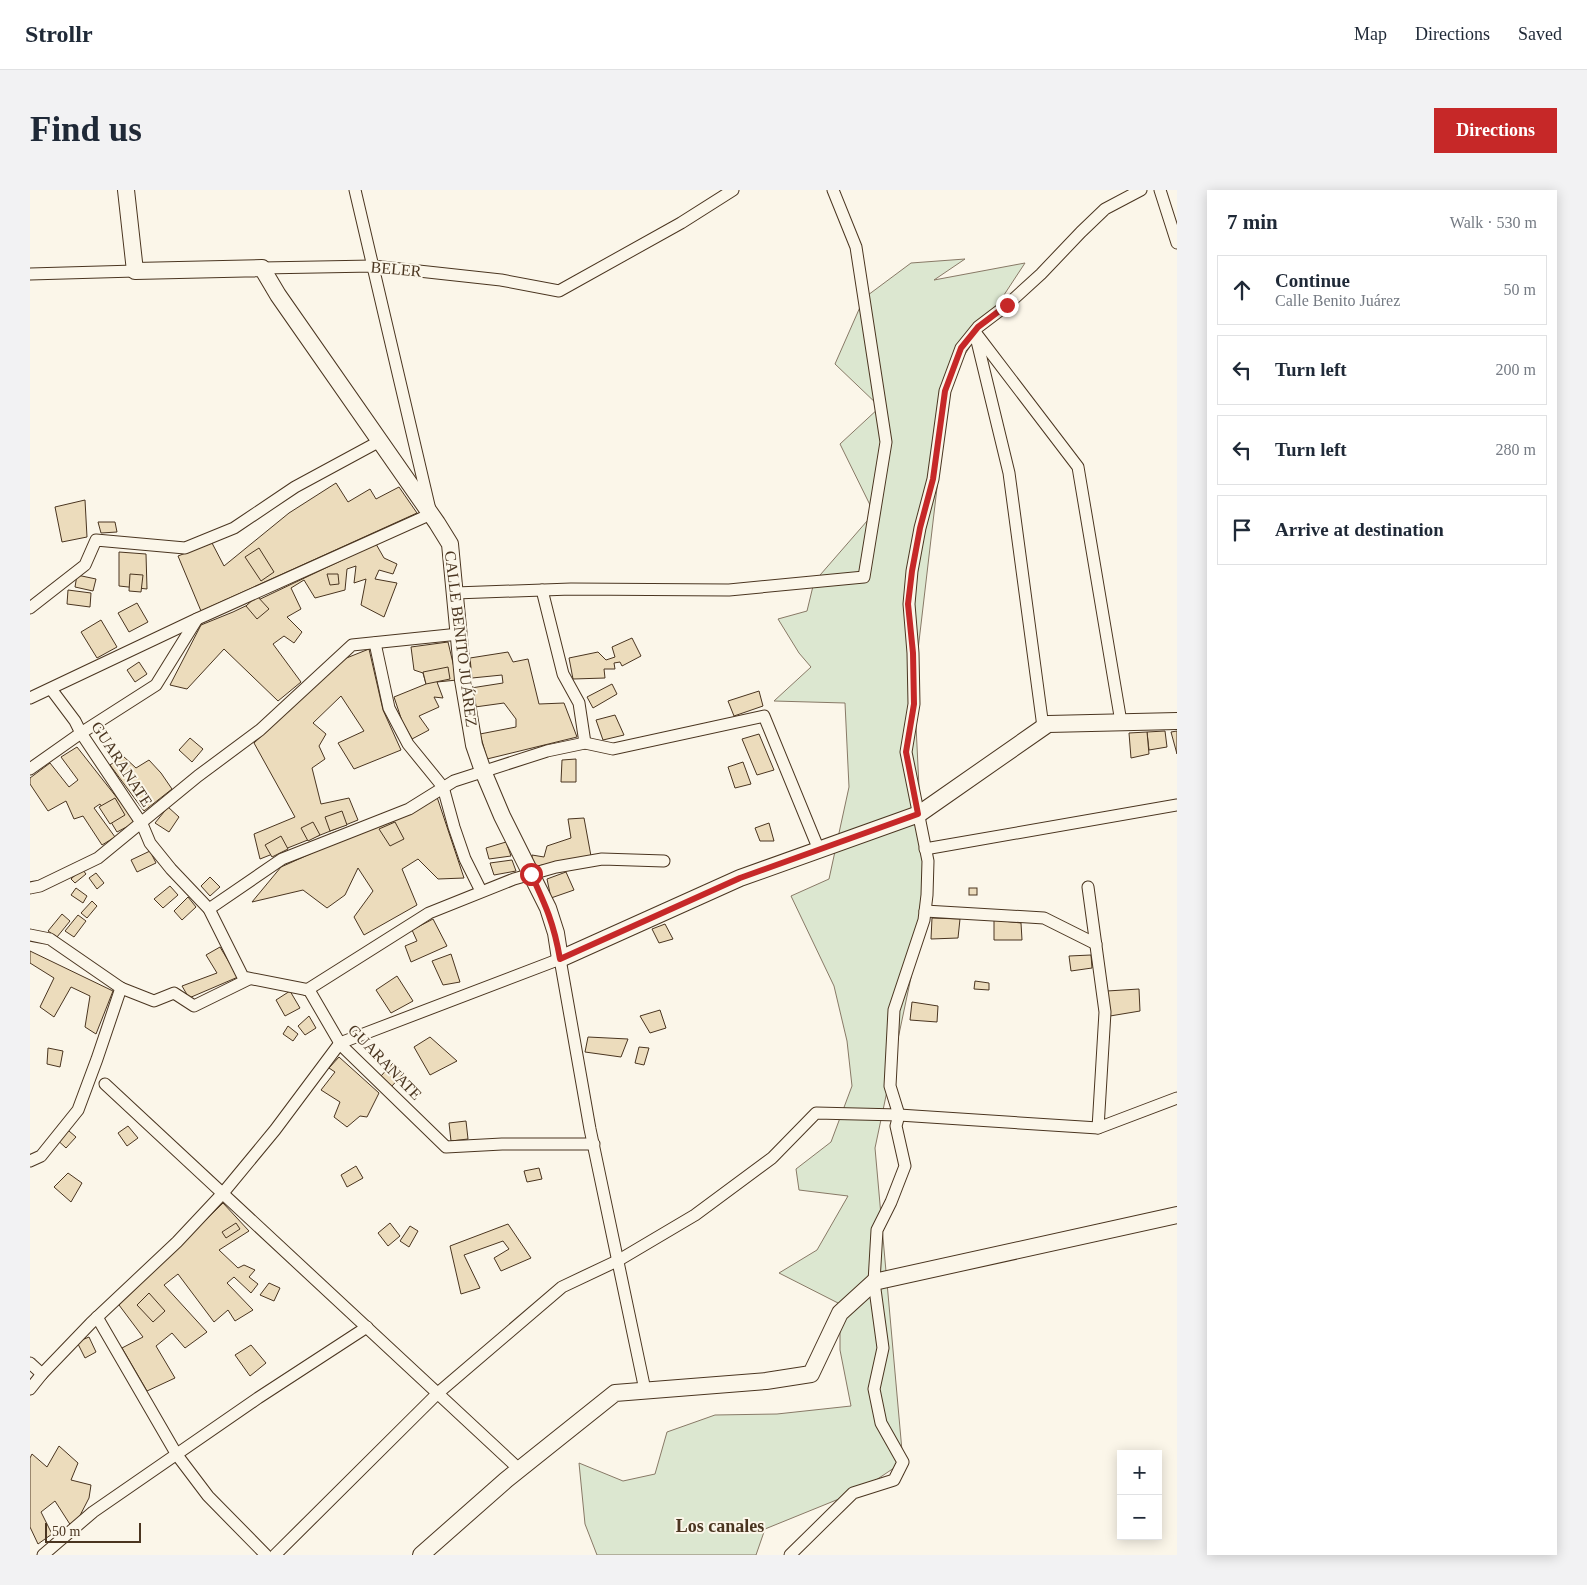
<!DOCTYPE html>
<meta charset="utf-8">
<style>
:root{--surface:#fff;--page:#f2f2f3;--text:#1f2937;--muted:#747a83;--line:#e0e1e3;--accent:#c62828}
body{margin:0;font-family:"Times New Roman",serif;background:var(--page);color:var(--text)}
.controls{position:absolute;right:15px;bottom:15px;display:grid;overflow:hidden;border-radius:0px;box-shadow:0 2px 12px #0003}
.controls button{width:45px;height:45px;display:grid;place-items:center;padding:0;border:0;border-bottom:1px solid var(--line);background:var(--surface);color:var(--text);font:25px sans-serif}
.scale{position:absolute;left:15px;bottom:12px;width:96px;box-sizing:border-box;padding-left:5px;border:2px solid #4a3520;border-top:0;font-size:14px;line-height:18px;white-space:nowrap;color:#4a3520;-webkit-text-stroke:4px #fbf6e9;paint-order:stroke}
.stop{position:absolute;width:15px;height:15px;margin:-11px;border:4px solid #c62828;border-radius:50%;background:#fff}
.stop.end{background:#c62828;border-color:#fff;box-shadow:0 1px 5px #0008}
.list{margin:0;padding:0;list-style:none}
h2{display:flex;justify-content:space-between;align-items:center;height:65px;margin:0;padding:0 20px;font-size:21px}
h2 small{font-size:16px;font-weight:400;color:var(--muted)}
.list li{display:grid;grid-template-columns:32px 1fr auto;gap:15px;align-items:center;box-sizing:border-box;height:70px;margin:0 10px 10px;padding:0 10px;border:1px solid var(--line);border-radius:0px}
.list b{display:block;font-size:19px;white-space:nowrap}
.list p{margin:0;font-size:16px;white-space:nowrap;color:var(--muted)}
.list em{font-size:16px;font-style:normal;color:var(--muted)}
.icon{flex:none;width:28px;height:28px;fill:none;stroke:currentColor;stroke-width:2;stroke-linecap:round;stroke-linejoin:round}
.map{position:relative;flex:none;width:1147px;height:1365px;overflow:hidden;border-radius:0px}
header{display:flex;align-items:center;gap:30px;box-sizing:border-box;height:70px;padding:0 25px;background:var(--surface);border-bottom:1px solid var(--line)}
header strong{font-size:24px}
nav{display:flex;gap:28px;margin-inline-start:auto;font-size:18px}
.intro{display:flex;align-items:center;justify-content:space-between;box-sizing:border-box;height:120px;padding:0 30px}
h1{margin:0;font-size:35px}
.button{padding:12px 22px;border-radius:0px;background:var(--accent);color:#fff;font-size:18px;font-weight:700}
main{display:flex;gap:30px;padding:0 30px}
aside{flex:1;background:var(--surface);border-radius:0px;box-shadow:0 2px 12px #0003}
.map>svg:first-child{display:block}
.green{fill:#dce7d0;stroke:#887966}
.building{fill:#ecdcbc;stroke:#4a3520}
.lines{fill:none;stroke-linecap:round;stroke-linejoin:round}
.minor-casing{stroke:#4a3520;stroke-width:13}
.secondary-casing{stroke:#4a3520;stroke-width:18}
.minor{stroke:#fbf6e9;stroke-width:11}
.secondary{stroke:#fbf6e9;stroke-width:16}
.route{stroke:#c62828;stroke-width:6}
.labels{text-anchor:middle;dominant-baseline:central;stroke-width:4;stroke-linejoin:round;paint-order:stroke}
.street-label{font-size:16px;fill:#4a3520;stroke:#fbf6e9}
.neighbourhood-label{font-size:18px;font-weight:bold;fill:#4a3520;stroke:#fbf6e9}
</style>
<header>
<strong>Strollr</strong>
<nav><a>Map</a><a>Directions</a><a>Saved</a></nav>
</header>
<div class="intro"><h1>Find us</h1><a class="button">Directions</a></div>
<main>
<div class="map">
<svg width="1147" height="1365" viewBox="0 0 1147 1365">
<rect width="100%" height="100%" fill="#fbf6e9"/>
<path class="green" d="M935 69 904 90 995 73 920 187 884 494 895 721 845 958 873 1272 831 1300 735 1339 726 1365H567L555 1334 549 1273 593 1291 625 1284 637 1242 685 1225 747 1224 821 1216 810 1160V1114L749 1083 787 1060 818 1006 769 1000 766 979 801 952 822 896 817 851 804 796 761 706 799 689 819 597 815 513 744 511 781 477 769 463 748 429 777 421 784 392 844 323 810 254 850 217 805 174 834 108 881 73Z"/>
<g class="building">
<path d="M306 293 318 312 340 299 346 309 369 297 387 323 171 421 148 366 182 353 194 376 259 323Z"/>
<path d="M55 310 57 347 32 352 25 317Z"/>
<path d="M68 332H85L87 342 71 343Z"/>
<path d="M346 354 354 368 367 374 363 384 349 380 345 389 367 393 354 427 331 415 336 389 324 393 326 376 317 379 315 400 285 408 274 390 261 398 271 419 257 427 272 442 264 453 254 446 243 454 271 492 248 511 194 459 157 499 140 495 171 435 203 422Z"/>
<path d="M229 358 244 382 231 391 215 367Z"/>
<path d="M89 362 116 364 117 399 89 396Z"/>
<path d="M100 384 113 385 111 402 99 401Z"/>
<path d="M297 384H308L309 394 300 395Z"/>
<path d="M47 385 66 389 63 401 45 397Z"/>
<path d="M38 400 61 403 60 417 37 414Z"/>
<path d="M227 406 239 419 227 429 216 416Z"/>
<path d="M107 413 118 432 99 442 88 423Z"/>
<path d="M71 430 87 457 67 468 51 442Z"/>
<path d="M602 448 611 466 592 476 590 472 584 473 585 479H574L575 488 543 489 539 468 568 462 576 470 585 467 582 457Z"/>
<path d="M418 452 427 490 407 492 413 508 404 507 409 517 389 526 399 540 382 549 372 531 364 507 396 494 393 483 384 480 381 457Z"/>
<path d="M339 459 353 520 371 560 324 579 308 553 334 541 311 506 283 533 296 544 289 556 295 569 282 578 291 614 319 608 328 630 230 669 224 644 265 627 224 553 314 469Z"/>
<path d="M478 462 483 472 498 469 509 514 534 513 547 547 457 569 450 544 486 537V529L474 513 445 517 441 498 473 493 472 485 442 488 440 468Z"/>
<path d="M109 472 117 484 105 492 97 480Z"/>
<path d="M418 477 420 489 396 494 393 482Z"/>
<path d="M582 494 587 504 563 518 557 507Z"/>
<path d="M729 501 733 516 704 526 698 511Z"/>
<path d="M585 525 594 545 573 550 566 530Z"/>
<path d="M1135 541 1137 557 1119 560 1117 542Z"/>
<path d="M1147 541V564L1141 542Z"/>
<path d="M1117 542 1119 564 1101 568 1099 543Z"/>
<path d="M729 544 744 580 727 585 712 549Z"/>
<path d="M160 548 173 559 162 572 149 560Z"/>
<path d="M47 557 106 632 87 642 70 614 64 618 85 647 72 655 53 626 44 629 36 611 18 621 0 594V588L20 573 39 597 48 590 31 567Z"/>
<path d="M93 566 106 578 119 570 131 583 142 599 114 621 80 575Z"/>
<path d="M546 569V592H531L532 570Z"/>
<path d="M713 572 721 594 705 598 698 577Z"/>
<path d="M407 607 434 688 408 689 388 669 372 679 387 715 334 745 324 727 343 701 328 678 315 705 297 718 273 700 222 712 251 677Z"/>
<path d="M85 608 95 625 80 634 69 617Z"/>
<path d="M138 617 149 627 139 642 125 633Z"/>
<path d="M312 621 317 635 300 641 295 627Z"/>
<path d="M554 628 561 666 502 677V665L514 667 517 656 541 648 538 629Z"/>
<path d="M283 632 290 645 278 651 271 638Z"/>
<path d="M365 632 374 649 360 656 349 639Z"/>
<path d="M739 633 744 651H730L725 638Z"/>
<path d="M251 646 258 659 242 667 235 655Z"/>
<path d="M476 652 481 666 459 669 456 658Z"/>
<path d="M120 661 126 673 107 682 101 670Z"/>
<path d="M482 670 486 681 464 685 460 673Z"/>
<path d="M52 679 56 684 45 693 41 689Z"/>
<path d="M536 682 544 700 521 708 517 689Z"/>
<path d="M66 683 74 693 67 699 59 688Z"/>
<path d="M180 687 190 697 180 706 171 696Z"/>
<path d="M140 696 148 705 133 718 124 709Z"/>
<path d="M46 698 57 706 53 713 41 705Z"/>
<rect x="939" y="698" width="8" height="7"/>
<path d="M158 707 166 717 152 730 144 721Z"/>
<path d="M62 711 67 716 57 728 51 723Z"/>
<path d="M32 724 40 731 27 747 18 741Z"/>
<path d="M48 725 56 731 44 747 35 741Z"/>
<path d="M902 728 930 729 928 748 901 749Z"/>
<path d="M403 729 417 756 381 772 375 756 387 751 382 740Z"/>
<path d="M964 730 991 733 992 750H964Z"/>
<path d="M635 734 643 749 629 753 622 739Z"/>
<path d="M190 757 208 787 159 808 152 796 187 783 176 765Z"/>
<path d="M0 761 83 801 66 844 55 837 60 806 41 797 24 827 10 817 24 788 0 773Z"/>
<path d="M421 764 430 792 413 795 402 771Z"/>
<path d="M1061 765 1062 778 1041 781 1039 766Z"/>
<path d="M367 786 383 811 361 823 346 800Z"/>
<path d="M945 791 959 793V800L944 799Z"/>
<path d="M1109 799 1110 821 1080 826 1077 801Z"/>
<path d="M260 801 270 818 255 826 246 810Z"/>
<path d="M882 812 908 816 907 832 880 830Z"/>
<path d="M630 820 636 838 620 843 610 826Z"/>
<path d="M279 826 286 838 275 845 268 836Z"/>
<path d="M258 836 268 844 263 851 253 844Z"/>
<path d="M400 847 427 871 400 885 384 857Z"/>
<path d="M558 847 598 849 591 867 555 862Z"/>
<path d="M609 857 619 858 614 875 605 873Z"/>
<path d="M18 858 33 861 30 877 17 874Z"/>
<path d="M309 867 349 903 337 927 330 926 317 937 304 927 310 912 291 900 305 882 299 878Z"/>
<path d="M363 873 374 883 361 897 350 887Z"/>
<path d="M436 931 438 949 421 951 419 933Z"/>
<path d="M32 935 46 947 36 958 23 946Z"/>
<path d="M98 936 108 948 97 956 88 943Z"/>
<path d="M326 976 333 988 317 997 311 985Z"/>
<path d="M509 978 512 989 497 992 494 981Z"/>
<path d="M38 983 52 993 41 1012 24 997Z"/>
<path d="M193 1013 219 1041 189 1060 208 1078 214 1075 225 1080 219 1087 228 1094 221 1103 204 1087 197 1093 223 1120 205 1131 198 1120 184 1132 148 1084 134 1095 177 1142 155 1158 142 1143 126 1156 145 1188 117 1201 92 1158 113 1147 89 1115Z"/>
<path d="M206 1033 210 1039 196 1048 192 1042Z"/>
<path d="M360 1033 370 1046 358 1056 348 1043Z"/>
<path d="M478 1034 501 1068 471 1081 464 1068 479 1059 473 1051 434 1065 450 1098 431 1104 420 1056Z"/>
<path d="M380 1036 388 1041 379 1057 370 1051Z"/>
<path d="M239 1093 250 1098 244 1111 230 1105Z"/>
<path d="M119 1103 135 1121 123 1132 107 1115Z"/>
<path d="M59 1147 66 1162 55 1168 47 1152Z"/>
<path d="M221 1155 236 1173 220 1186 205 1165Z"/>
<path d="M29 1256 48 1273 41 1290 61 1295 59 1308 43 1339 25 1311 11 1322 22 1344 8 1354 0 1337V1268L2 1264 17 1277Z"/>
</g>
<g class="lines">
<defs>
<g id="minor">
<path d="M1130 0 1147 53"/>
<path d="M232 78 343 76 471 90 529 101 651 33 703 0"/>
<path d="M0 84 105 81"/>
<path d="M945 142 1048 277 1091 532"/>
<path d="M946 147 979 283 1013 537"/>
<path d="M512 400 533 484 549 513 555 553"/>
<path d="M425 403 541 399 699 400 834 387 856 252 826 57 803 0"/>
<path d="M0 418 55 375 66 350 155 358 204 338 265 297 350 251"/>
<path d="M345 453 359 518 378 554 413 597 424 637 435 669 451 701"/>
<path d="M21 499 45 531 51 543 112 634 120 653 141 679 179 719 213 787 279 800 311 855 416 957 472 954H564"/>
<path d="M0 508 167 429 401 324 325 0"/>
<path d="M0 579 51 543 126 495 167 429"/>
<path d="M895 659 1147 615"/>
<path d="M1058 697 1075 822 1068 938"/>
<path d="M0 698 10 696 68 668 168 586 230 540 322 455 429 444"/>
<path d="M179 719 252 669 379 619 424 591 517 561 555 553 583 559 734 526 789 660"/>
<path d="M895 721 1014 728 1066 754"/>
<path d="M0 745 20 749 91 798 124 811 144 803 164 816 219 789"/>
<path d="M277 800 399 723 484 689 526 677 572 669 634 671"/>
<path d="M75 894 489 1279"/>
<path d="M0 971 11 966 48 920 67 869 91 798"/>
<path d="M67 1127 147 1265 178 1306 236 1365"/>
<path d="M0 1173 12 1184"/>
<path d="M0 1199 12 1184 61 1133 147 1052 193 1003 245 940 310 853 530 769 560 939 615 1200"/>
<path d="M13 1365 63 1322 228 1208 337 1137"/>
<path d="M245 1365 408 1203 532 1097 589 1070 665 1025 742 968 786 923 869 925 1068 938 1147 908"/>
<path d="M760 1365 823 1303 864 1290 873 1272 851 1233 844 1199 853 1158 844 1092 847 1040 861 1012 875 976 866 936 869 925 860 896 864 820 894 730 897 705 898 671 876 562 884 514 883 463 879 414 882 381 890 338 903 289 915 201 931 158 948 137 977 115 1011 84 1051 42 1075 19 1111 0"/>
</g>
<g id="secondary">
<path d="M96 0 105 81 232 78 248 105 407 333 420 354 433 490 444 555 453 581 472 626 518 718 526 743 530 769 710 688 889 624 1018 534 1147 531"/>
<path d="M391 1365 476 1290 585 1203 736 1191 781 1184 810 1123 844 1092 1147 1025"/>
</g>
</defs>
<use href="#minor" class="minor-casing"/>
<use href="#secondary" class="secondary-casing"/>
<use href="#minor" class="minor"/>
<use href="#secondary" class="secondary"/>
</g>
<g class="lines">
<path class="route" d="M501 684C516 716 524 734 530 769L710 688 888 624 876 562 884 514 883 463 878 414 882 381 890 338 903 289 915 201 931 158 948 137 977 115"/>
</g>
<g class="labels">
<g class="street-label">
<text transform="translate(366 79) rotate(5)">BELER</text>
<text transform="translate(431 449) rotate(83)">CALLE BENITO JUÁREZ</text>
<text transform="translate(92 574) rotate(57)">GUARANATE</text>
<text transform="translate(355 872) rotate(46)">GUARANATE</text>
</g>
<g class="neighbourhood-label">
<text x="690" y="1336">Los canales</text>
</g>
</g>
</svg>
<div class="controls">
<button>+</button>
<button>−</button>
</div>
<div class="scale">50 m</div>
<div class="stop" style="left:501px;top:684px"></div>
<div class="stop end" style="left:977px;top:115px"></div>
</div>
<aside>
<h2>7 min<small>Walk · 530 m</small></h2>
<ul class="list">
<li><svg class="icon" aria-label="ahead" viewBox="0 0 24 24"><path d="M12 20V5M6 11l6-6 6 6"/></svg><div><b>Continue</b><p>Calle Benito Juárez</p></div><em>50 m</em></li>
<li><svg class="icon" aria-label="left" viewBox="0 0 24 24"><path d="M17 20v-9H6M10 6l-5 5 5 5"/></svg><div><b>Turn left</b></div><em>200 m</em></li>
<li><svg class="icon" aria-label="left" viewBox="0 0 24 24"><path d="M17 20v-9H6M10 6l-5 5 5 5"/></svg><div><b>Turn left</b></div><em>280 m</em></li>
<li><svg class="icon" aria-label="arrive" viewBox="0 0 24 24"><path d="M6 21V4h12l-3 4 3 4H6"/></svg><div><b>Arrive at destination</b></div></li>
</ul>
</aside>
</main>
